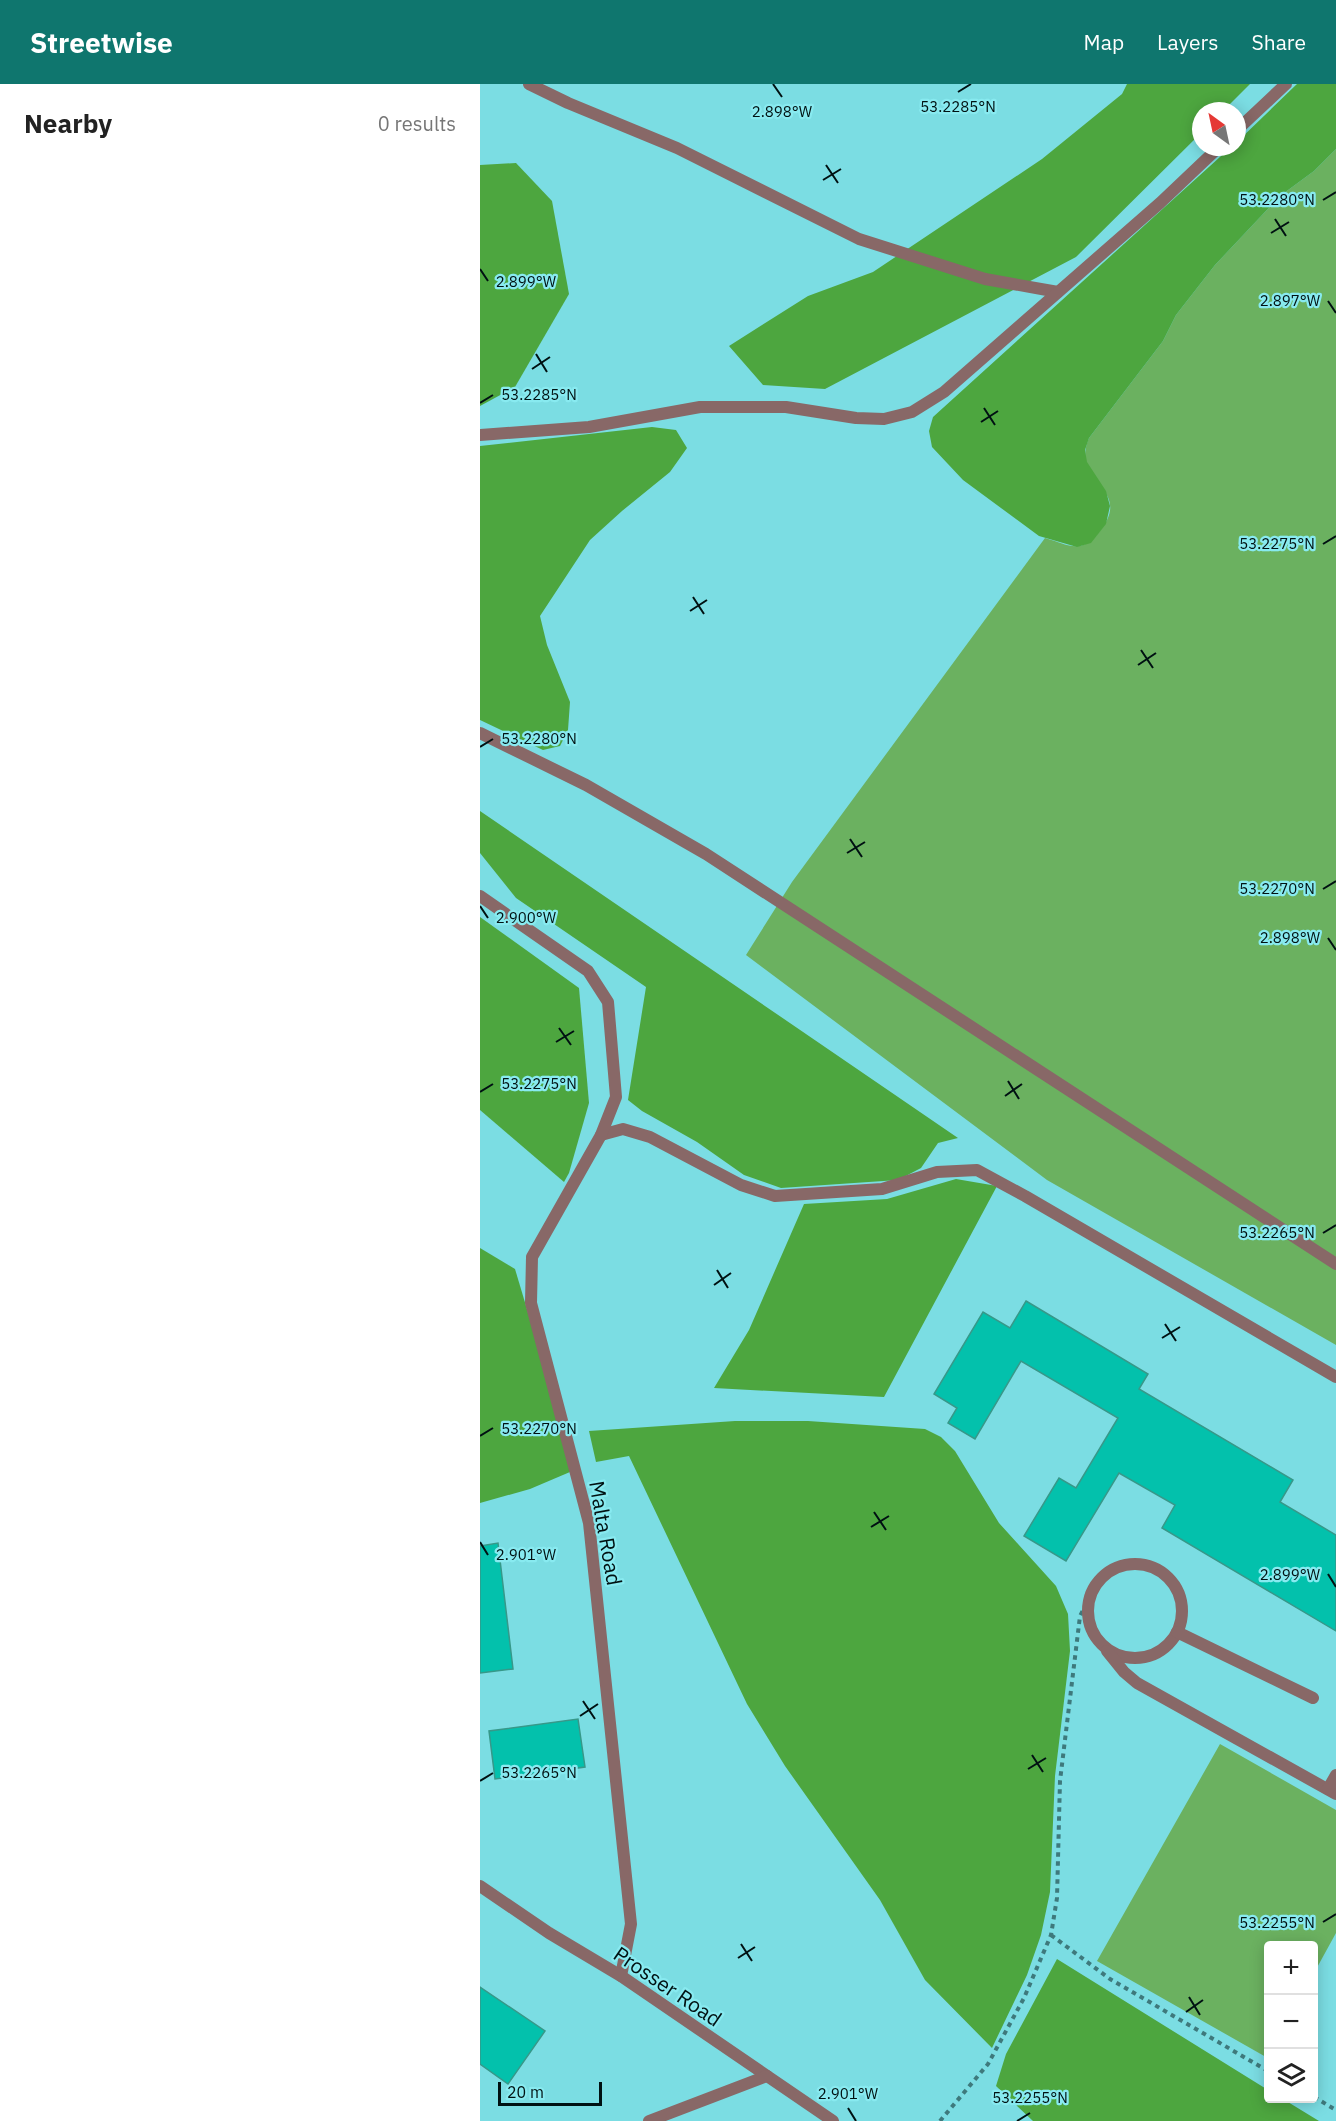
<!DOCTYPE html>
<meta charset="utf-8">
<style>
:root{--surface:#fff;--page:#f6f6f6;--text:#222;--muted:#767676;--line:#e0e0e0;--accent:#0f766e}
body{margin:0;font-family:"IBM Plex Sans",sans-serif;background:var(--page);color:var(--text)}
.controls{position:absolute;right:18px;bottom:18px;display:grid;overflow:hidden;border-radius:6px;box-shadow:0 3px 15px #0003}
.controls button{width:54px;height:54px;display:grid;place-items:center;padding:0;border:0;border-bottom:2px solid var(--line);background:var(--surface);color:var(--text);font:30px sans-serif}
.compass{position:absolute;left:712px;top:18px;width:54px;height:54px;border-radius:50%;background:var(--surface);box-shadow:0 3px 15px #0003;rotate:327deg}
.scale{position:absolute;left:18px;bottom:15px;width:104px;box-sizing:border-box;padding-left:6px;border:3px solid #001112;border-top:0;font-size:16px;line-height:21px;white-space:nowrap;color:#001112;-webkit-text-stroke:4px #88eaf0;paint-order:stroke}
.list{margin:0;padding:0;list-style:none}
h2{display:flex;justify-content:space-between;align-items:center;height:78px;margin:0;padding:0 24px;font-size:26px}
h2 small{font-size:20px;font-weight:400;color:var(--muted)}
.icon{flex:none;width:33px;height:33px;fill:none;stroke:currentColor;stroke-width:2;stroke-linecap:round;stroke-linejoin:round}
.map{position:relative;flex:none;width:856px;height:2037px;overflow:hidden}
header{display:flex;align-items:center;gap:36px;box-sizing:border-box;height:84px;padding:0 30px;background:var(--accent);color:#fff}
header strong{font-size:28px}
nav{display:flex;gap:33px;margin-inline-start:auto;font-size:21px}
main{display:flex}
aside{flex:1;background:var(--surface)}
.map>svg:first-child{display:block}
.green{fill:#6bb160}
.forest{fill:#4da63f}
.building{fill:#03c1ac;stroke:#379889;stroke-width:1.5}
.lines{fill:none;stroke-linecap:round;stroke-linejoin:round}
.path{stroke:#3e797c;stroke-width:4;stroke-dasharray:4.5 4.5;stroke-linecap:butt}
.lane{stroke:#886867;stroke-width:12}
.street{stroke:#886867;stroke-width:12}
.ticks{fill:none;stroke:#001112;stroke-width:2}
.labels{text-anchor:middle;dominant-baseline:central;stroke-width:4.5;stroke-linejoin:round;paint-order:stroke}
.street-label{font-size:21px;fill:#001112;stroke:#88eaf0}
.ticks-label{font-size:15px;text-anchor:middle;fill:#001112;stroke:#88eaf0;stroke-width:4.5;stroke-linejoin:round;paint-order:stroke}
</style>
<header>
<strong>Streetwise</strong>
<nav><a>Map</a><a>Layers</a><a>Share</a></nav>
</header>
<main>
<aside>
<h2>Nearby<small>0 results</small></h2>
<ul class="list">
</ul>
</aside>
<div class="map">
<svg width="856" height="2037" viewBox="0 0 856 2037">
<rect width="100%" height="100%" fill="#7bdde3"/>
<g class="green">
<path d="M856 65V1261L567 1096 266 871 312 798 565 454C589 461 601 471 619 448 647 414 615 404 606 377 604 369 606 361 609 354L683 257 696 231 735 181 800 112 834 87Z"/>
<path d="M740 1660 856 1726V1849L834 1889V1862H788V1968L786 1973 617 1877Z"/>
</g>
<g class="forest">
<path d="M647 0H770L743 27H721V49L596 173 345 305 283 301 249 262 328 212 393 188 562 75 642 10Z"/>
<path d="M817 0H856V65L834 87 800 112 735 181 696 231 683 257 609 354 605 366 607 378 626 407 630 422 626 440 611 459 597 463 559 452 483 396 452 363 449 347 453 333 751 63H757V58Z"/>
<path d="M36 79 72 117 89 210 35 303 0 322V81Z"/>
<path d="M172 343 196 346 207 364 190 388 142 427 110 456 60 532 67 561 90 618 88 646 80 662 63 666 0 636V362Z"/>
<path d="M0 727 478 1054 458 1059 441 1084 418 1096 301 1104 264 1091 217 1058 162 1027 148 1016 166 903 36 814 0 769Z"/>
<path d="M0 833 99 904 109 1019 89 1089 84 1098 0 1026Z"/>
<path d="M476 1095 517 1102 404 1313 234 1304 269 1246 324 1120 407 1115Z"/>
<path d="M0 1164 35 1185 72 1309 90 1388 50 1405 0 1419Z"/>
<path d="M255 1337H328L445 1345 461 1353 475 1367 519 1439 576 1502 588 1530 590 1567 575 1692 570 1808 561 1851 547 1891 512 1964 445 1896 400 1816 305 1682 267 1620 149 1372 116 1378 109 1347Z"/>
<path d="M577 1875 788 2006V2014L803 2015 839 2037H553L516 2002 526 1970Z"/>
</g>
<g class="building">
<path d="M546 1217 668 1290 659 1305 813 1396 800 1418 856 1451V1547L682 1444 695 1421 639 1389 586 1477 544 1452 579 1394 596 1404 638 1334 541 1277 495 1355 468 1339 477 1324 454 1310 503 1228 530 1244Z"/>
<path d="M18 1459 33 1585 0 1589V1462Z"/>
<path d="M98 1635 105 1683 15 1695 9 1647Z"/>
<path d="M0 1903 65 1947 28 2000 0 1980Z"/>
</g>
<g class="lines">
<g class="path">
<path d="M571 1851 630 1895 788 1987"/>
<path d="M834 2013 856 2026"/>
<path d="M460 2037 508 1980 544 1914 571 1851 577 1814 580 1697 600 1532 615 1503"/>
</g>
<g class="lane">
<path d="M49 0 88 19 197 64 379 155 505 195 578 208"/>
<path d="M757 46 806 0"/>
<path d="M0 351 109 343 220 323H306L376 334 404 335 432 328 464 308 680 119 739 63"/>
<path d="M0 649 106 701 226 770 856 1180"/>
<path d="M121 1051 143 1045 170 1053 261 1101 295 1112 402 1105 457 1088 497 1086 545 1112 856 1293"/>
<circle cx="655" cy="1527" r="47"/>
<path d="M697 1548 833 1614"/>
<path d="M627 1567 644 1588 657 1599 856 1710"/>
<path d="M848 1705 856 1691"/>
</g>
<g class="street">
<path d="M0 812 108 887 128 918 136 1013 121 1051 52 1173 51 1219 109 1439 151 1840 141 1892"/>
<path d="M0 1802 69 1849 141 1892 353 2037"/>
<path d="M169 2037 287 1992"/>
</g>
</g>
<path class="ticks" d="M293 0 302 13M478 8 491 0M346 81 358 99M343 96 361 85M843 116 856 108M795 135 806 152M791 149 809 138M0 185 8 197M848 217 856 229M56 270 67 288M52 285 70 273M0 319 13 311M504 324 515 341M501 338 518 327M843 460 856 452M213 513 224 530M210 527 227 516M661 566 673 584M658 581 676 569M0 663 13 655M370 755 382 773M367 769 385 758M843 805 856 797M0 822 8 834M848 854 856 866M79 944 91 961M76 958 94 947M528 997 539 1015M0 1008 13 1000M525 1012 542 1000M843 1149 856 1141M237 1186 248 1204M234 1201 251 1189M685 1240 696 1257M682 1254 700 1243M0 1352 13 1344M394 1428 406 1446M391 1443 409 1432M0 1458 8 1471M848 1490 856 1503M103 1617 115 1635M100 1632 118 1620M552 1671 563 1688M548 1685 566 1674M0 1697 13 1689M843 1838 856 1830M261 1860 272 1877M258 1874 275 1863M709 1913 720 1931M706 1928 723 1916M368 2024 376 2037M537 2037 550 2029"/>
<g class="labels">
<g class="street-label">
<text transform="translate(126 1449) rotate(80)">Malta Road</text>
<text transform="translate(188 1902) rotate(34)">Prosser Road</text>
</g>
</g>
<g class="ticks-label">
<text x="478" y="28">53.2285°N</text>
<text x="302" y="33">2.898°W</text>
<text x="797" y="121">53.2280°N</text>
<text x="46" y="203">2.899°W</text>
<text x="810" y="222">2.897°W</text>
<text x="59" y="316">53.2285°N</text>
<text x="797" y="465">53.2275°N</text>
<text x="59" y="660">53.2280°N</text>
<text x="797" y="810">53.2270°N</text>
<text x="46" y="839">2.900°W</text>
<text x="810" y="859">2.898°W</text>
<text x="59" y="1005">53.2275°N</text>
<text x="797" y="1154">53.2265°N</text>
<text x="59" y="1350">53.2270°N</text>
<text x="46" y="1476">2.901°W</text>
<text x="810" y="1496">2.899°W</text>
<text x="59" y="1694">53.2265°N</text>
<text x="797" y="1844">53.2255°N</text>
<text x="368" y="2015">2.901°W</text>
<text x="550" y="2019">53.2255°N</text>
</g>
</svg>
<div class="controls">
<button>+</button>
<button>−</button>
<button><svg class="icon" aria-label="layers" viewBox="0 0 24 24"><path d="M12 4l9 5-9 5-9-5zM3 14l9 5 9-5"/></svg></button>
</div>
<svg class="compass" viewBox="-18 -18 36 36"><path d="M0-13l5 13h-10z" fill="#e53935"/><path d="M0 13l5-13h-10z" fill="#767676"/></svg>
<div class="scale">20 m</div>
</div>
</main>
